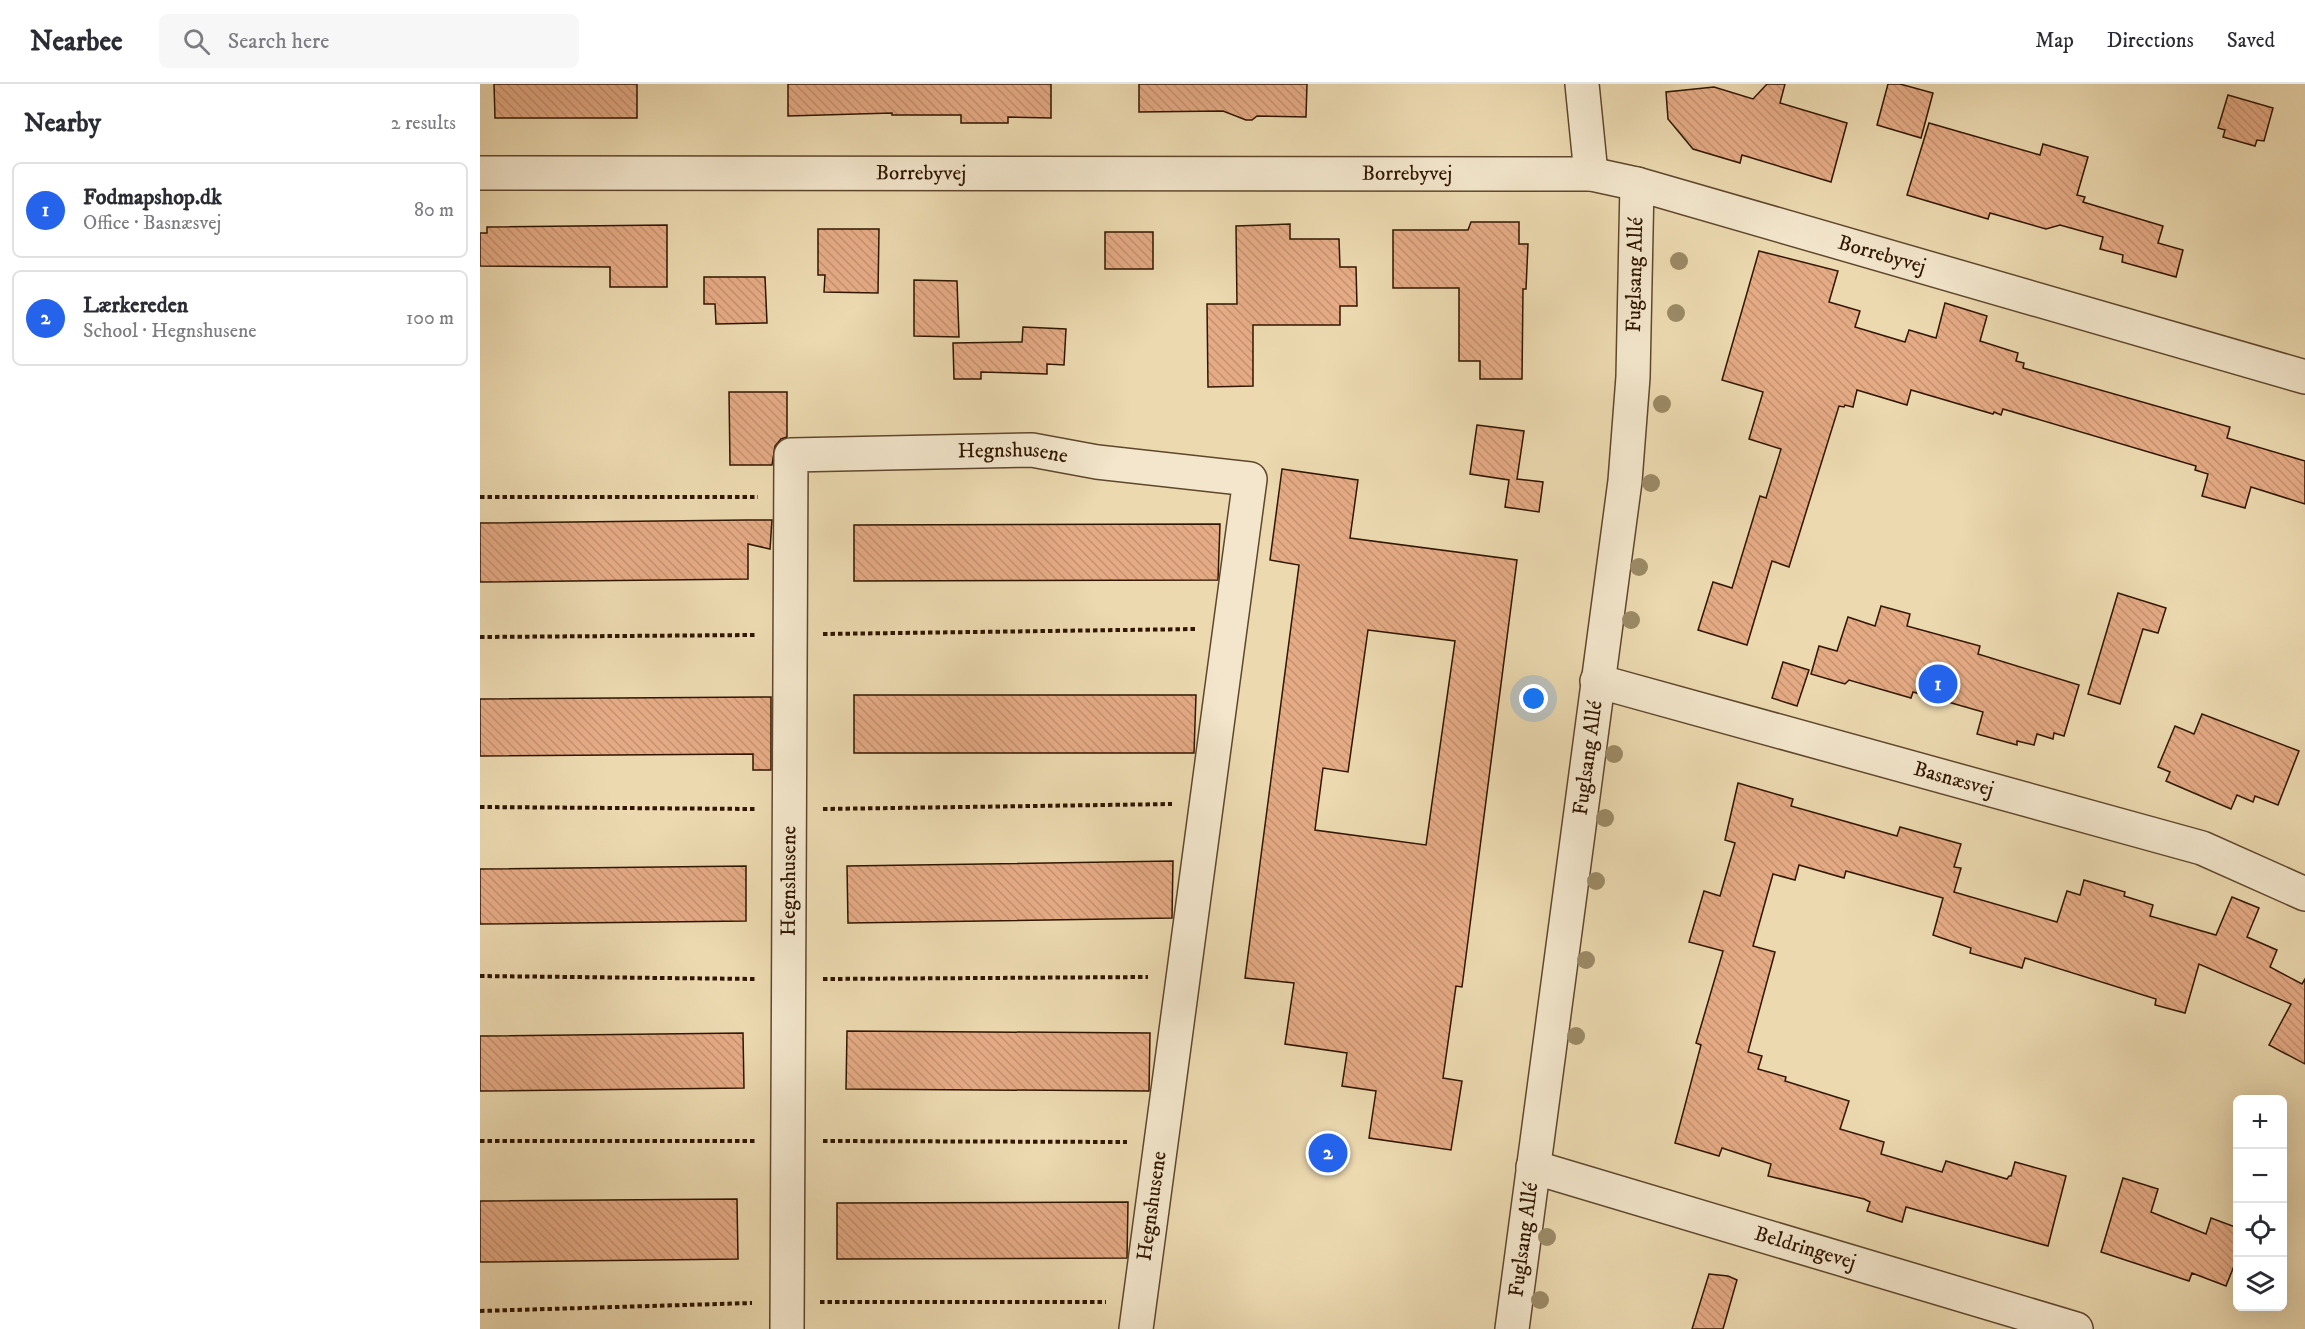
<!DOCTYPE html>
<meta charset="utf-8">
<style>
:root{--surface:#fff;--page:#f7f7f7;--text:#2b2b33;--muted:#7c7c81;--line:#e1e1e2;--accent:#2563eb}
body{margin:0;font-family:"IM FELL DW Pica",serif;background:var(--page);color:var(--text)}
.controls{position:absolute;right:18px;bottom:18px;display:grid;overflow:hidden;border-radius:9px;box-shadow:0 6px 24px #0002}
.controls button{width:54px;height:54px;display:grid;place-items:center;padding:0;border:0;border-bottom:2px solid var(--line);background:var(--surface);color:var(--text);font:30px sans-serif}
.you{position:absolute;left:1054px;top:615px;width:21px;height:21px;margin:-15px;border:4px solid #fff;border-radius:50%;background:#1a73e8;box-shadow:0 0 0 9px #1a73e833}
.badge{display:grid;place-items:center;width:39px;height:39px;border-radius:50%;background:var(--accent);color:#fff;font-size:20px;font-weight:700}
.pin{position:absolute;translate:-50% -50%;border:3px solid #fff;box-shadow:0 2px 6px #0006}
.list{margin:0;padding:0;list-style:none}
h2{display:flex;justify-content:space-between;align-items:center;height:78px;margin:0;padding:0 24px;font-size:26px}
h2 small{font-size:20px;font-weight:400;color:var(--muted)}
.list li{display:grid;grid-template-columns:39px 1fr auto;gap:18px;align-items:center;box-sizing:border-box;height:96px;margin:0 12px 12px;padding:0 12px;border:2px solid var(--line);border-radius:9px}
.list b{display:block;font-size:22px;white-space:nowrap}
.list p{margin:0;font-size:20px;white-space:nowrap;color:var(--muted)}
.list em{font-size:20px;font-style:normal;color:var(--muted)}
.icon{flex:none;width:33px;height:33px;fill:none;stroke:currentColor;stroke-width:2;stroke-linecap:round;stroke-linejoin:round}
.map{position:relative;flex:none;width:1825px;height:1245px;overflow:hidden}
header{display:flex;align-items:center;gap:36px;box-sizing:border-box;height:84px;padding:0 30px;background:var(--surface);border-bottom:2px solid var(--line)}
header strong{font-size:28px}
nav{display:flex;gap:33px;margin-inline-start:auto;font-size:21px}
.search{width:420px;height:54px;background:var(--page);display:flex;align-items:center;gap:15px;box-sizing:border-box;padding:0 21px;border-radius:9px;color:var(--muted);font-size:22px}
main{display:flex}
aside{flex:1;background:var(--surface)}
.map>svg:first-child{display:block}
.building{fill:url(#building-back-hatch);stroke:#301600;stroke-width:1.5;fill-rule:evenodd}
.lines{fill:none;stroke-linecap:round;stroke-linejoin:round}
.street-casing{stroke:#5f472c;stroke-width:36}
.path{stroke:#301600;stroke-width:4;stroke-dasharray:4.5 3;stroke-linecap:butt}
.street{stroke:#f3e6cc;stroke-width:33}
.tree{fill:#9b8a66}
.labels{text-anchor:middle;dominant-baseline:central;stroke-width:5;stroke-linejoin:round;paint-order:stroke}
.street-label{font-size:21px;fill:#301600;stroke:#f3e6cc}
</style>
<header>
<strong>Nearbee</strong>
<div class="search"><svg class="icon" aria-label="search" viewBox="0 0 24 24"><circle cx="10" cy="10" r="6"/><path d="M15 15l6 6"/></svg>Search here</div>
<nav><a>Map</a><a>Directions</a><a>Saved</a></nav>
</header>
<main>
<aside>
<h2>Nearby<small>2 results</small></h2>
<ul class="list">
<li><span class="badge">1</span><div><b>Fodmapshop.dk</b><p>Office · Basnæsvej</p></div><em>80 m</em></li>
<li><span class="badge">2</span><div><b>Lærkereden</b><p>School · Hegnshusene</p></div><em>100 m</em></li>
</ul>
</aside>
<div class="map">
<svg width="1825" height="1245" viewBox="0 0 1825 1245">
<defs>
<pattern id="building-back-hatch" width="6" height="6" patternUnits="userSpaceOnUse" patternTransform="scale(1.5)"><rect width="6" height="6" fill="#e5ab85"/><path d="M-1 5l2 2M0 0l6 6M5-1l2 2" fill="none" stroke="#c59271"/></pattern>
</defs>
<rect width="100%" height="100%" fill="#ecd9b0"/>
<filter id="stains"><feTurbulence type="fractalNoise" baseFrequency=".00333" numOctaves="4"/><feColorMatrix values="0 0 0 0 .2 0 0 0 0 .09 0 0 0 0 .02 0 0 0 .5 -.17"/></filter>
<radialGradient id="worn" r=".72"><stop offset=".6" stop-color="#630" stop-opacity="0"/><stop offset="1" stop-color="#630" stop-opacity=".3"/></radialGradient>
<g class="building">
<path d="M14 0H157V34H15Z"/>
<path d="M308 0H571V34L528 33V39H481V31H412V29L308 32Z"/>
<path d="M659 0H827L826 33 777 32 772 36H766L743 27 659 28Z"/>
<path d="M1287 0H1305L1300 19 1367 39 1351 98 1262 71 1260 79 1213 65 1188 35 1186 8 1234 3 1273 15Z"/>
<path d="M1408 0H1420L1453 9 1441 54 1397 41Z"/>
<path d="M1748 11 1793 24 1784 57 1777 56 1775 62 1743 53 1745 46 1738 44Z"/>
<path d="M1449 39 1560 71 1563 60 1608 73 1597 111 1605 113 1603 118 1683 142 1678 159 1703 166 1696 193 1642 178 1643 171 1620 165 1623 153 1580 141 1566 145 1510 129 1508 135 1427 111Z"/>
<path d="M991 138H1039V160H1048L1046 205H1043L1042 295H1000V277H979V204H913V146H988Z"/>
<path d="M810 140V155H859L860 183H876L877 222H860V241H773V302L728 303 727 220H757L756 142Z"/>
<path d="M187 141V203H130V183L0 182V149H7V143Z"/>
<path d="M338 145H399L398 209 344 208 345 191H338Z"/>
<rect x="625" y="148" width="48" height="37"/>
<path d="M1279 167 1358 187 1349 218 1380 227 1375 243 1425 258 1429 246 1456 254 1465 219 1507 232 1500 257 1538 269 1536 277 1544 279 1543 284 1750 343 1747 354 1825 377V420L1771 403 1765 424 1722 412 1728 390 1715 386 1716 382 1523 325 1521 331 1514 328 1513 330 1431 306 1427 321 1377 306 1373 323 1365 321 1364 323 1359 322 1309 483 1292 477 1267 561 1218 546 1233 498 1252 504 1280 412 1286 414 1301 365 1269 355 1283 308 1242 296Z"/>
<path d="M224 193H285L287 239 236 240 235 220H224Z"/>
<path d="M434 196 477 197 479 253 434 252Z"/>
<path d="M543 243 586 245 584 281 567 280V290L501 288V295H474L473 259 542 258Z"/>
<path d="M249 308H307V353L301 355 295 362 292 381H250Z"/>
<path d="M997 341 1044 347 1037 395 1063 398 1059 428 1025 423 1029 396 990 390Z"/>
<path d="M802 385 878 396 870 454 1037 476 982 903 976 902 963 994 982 997 971 1066 889 1054 896 1007 862 1002 867 969 805 960 814 899 765 894 819 481 790 476ZM888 546 975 557 946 761 835 746 843 684 868 688Z"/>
<path d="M267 436H292L290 465 268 460V495L0 498V439Z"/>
<path d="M740 440 738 496 374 497V441Z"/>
<path d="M1638 509 1686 524 1678 549 1663 545 1640 620 1608 610Z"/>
<path d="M1401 522 1430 530 1427 542 1500 562 1498 570 1599 601 1584 652 1574 649 1573 655 1557 650 1554 661 1537 657V661L1497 650 1503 628 1433 608 1431 614 1369 596 1365 600 1331 590 1339 562 1357 567 1368 533 1395 542Z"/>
<path d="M1303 578 1329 586 1317 622 1292 614Z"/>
<path d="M374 611H716L714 669H374Z"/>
<path d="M291 613V686H273V670L0 672V615Z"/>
<path d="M1722 630 1819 667 1798 721 1775 712 1773 718 1757 711 1751 725 1686 697 1690 688 1678 683 1695 642 1714 650Z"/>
<path d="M1258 699 1313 715 1311 722 1417 752 1420 743 1481 760 1474 783 1481 784 1474 808 1577 838 1587 807 1600 811 1604 796 1645 808 1644 812 1673 821 1670 832 1736 851 1752 813 1779 824 1767 853 1797 866 1790 883 1822 900 1825 895V980L1789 961 1811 920 1719 880 1705 929 1675 921 1676 915 1545 874 1542 884 1490 869 1491 864 1453 851 1463 814 1366 787 1364 794 1319 781 1315 796 1293 790 1273 862 1295 868 1268 968 1282 972 1278 985 1306 993 1305 997 1369 1017 1360 1045 1404 1058 1401 1070 1462 1088 1466 1077 1527 1095 1529 1092H1531L1535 1078 1586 1092 1568 1162 1426 1123 1422 1138 1387 1127 1390 1118 1384 1115 1288 1092 1291 1080 1242 1064 1239 1072 1195 1059 1221 961 1216 959 1243 867 1209 858 1224 807 1240 812 1255 759 1245 756Z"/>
<path d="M693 777 692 834 368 839 367 782Z"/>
<path d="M266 782V837L0 840V785Z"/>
<path d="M367 947 670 949 669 1007 366 1005Z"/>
<path d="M263 949 264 1004 0 1007V952Z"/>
<path d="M1643 1094 1678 1105 1671 1128 1726 1150 1731 1134 1758 1144V1172L1746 1202 1712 1189 1709 1197 1621 1168Z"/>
<path d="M257 1115 258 1175 0 1178V1117Z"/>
<path d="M648 1118 647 1174 357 1175V1119Z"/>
<path d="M1229 1190 1248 1192 1257 1196 1243 1245H1212Z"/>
</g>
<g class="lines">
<defs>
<g id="street">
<path d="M1102 0 1111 90"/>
<path id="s1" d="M0 89 1111 90 1157 100 1825 293"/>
<path id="s2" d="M1117 597 1722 764 1825 810"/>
<path id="s3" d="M1053 1083 1596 1245"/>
<path id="s4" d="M307 1245 311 371 552 366 617 378 770 395 656 1245"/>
<path id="s5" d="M1032 1245 1145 397 1153 293 1157 100"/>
</g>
</defs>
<use href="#street" class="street-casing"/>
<g class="path">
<path d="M0 413H278"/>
<path d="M343 550 716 545"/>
<path d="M0 553 275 551"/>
<path d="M0 723 275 725"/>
<path d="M343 725 692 720"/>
<path d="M0 892 275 895"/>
<path d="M343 895 668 893"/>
<path d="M0 1057H275"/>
<path d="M343 1057 647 1058"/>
<path d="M340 1218H626"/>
<path d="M0 1227 272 1219"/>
</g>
<use href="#street" class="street"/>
</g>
<g class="tree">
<circle cx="1199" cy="177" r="9"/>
<circle cx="1196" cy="229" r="9"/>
<circle cx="1182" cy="320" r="9"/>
<circle cx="1171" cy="399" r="9"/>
<circle cx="1159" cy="483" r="9"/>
<circle cx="1151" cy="536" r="9"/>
<circle cx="1134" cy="670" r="9"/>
<circle cx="1125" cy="734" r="9"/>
<circle cx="1116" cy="797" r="9"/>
<circle cx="1106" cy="876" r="9"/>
<circle cx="1096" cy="952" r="9"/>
<circle cx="1067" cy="1153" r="9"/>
<circle cx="1060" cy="1216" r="9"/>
</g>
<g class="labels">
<g class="street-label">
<text stroke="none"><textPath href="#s1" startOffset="441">Borrebyvej</textPath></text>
<text stroke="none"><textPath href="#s1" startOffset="927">Borrebyvej</textPath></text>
<text stroke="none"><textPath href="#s1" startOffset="1413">Borrebyvej</textPath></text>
<text stroke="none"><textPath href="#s5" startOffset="1062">Fuglsang Allé</textPath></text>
<text stroke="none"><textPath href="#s4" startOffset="1096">Hegnshusene</textPath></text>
<text stroke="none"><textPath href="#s5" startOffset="576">Fuglsang Allé</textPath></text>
<text stroke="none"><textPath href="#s2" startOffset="370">Basnæsvej</textPath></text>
<text stroke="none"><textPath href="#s4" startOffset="448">Hegnshusene</textPath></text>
<text transform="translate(672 1122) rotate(-82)">Hegnshusene</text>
<text stroke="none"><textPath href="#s5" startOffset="90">Fuglsang Allé</textPath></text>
<text stroke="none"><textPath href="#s3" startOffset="284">Beldringevej</textPath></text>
</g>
</g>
<rect width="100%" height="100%" filter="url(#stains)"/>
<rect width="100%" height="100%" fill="url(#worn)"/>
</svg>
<div class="controls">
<button>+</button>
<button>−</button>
<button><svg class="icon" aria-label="locate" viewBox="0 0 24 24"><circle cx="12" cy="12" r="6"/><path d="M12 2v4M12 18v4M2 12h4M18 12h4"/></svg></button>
<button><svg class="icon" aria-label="layers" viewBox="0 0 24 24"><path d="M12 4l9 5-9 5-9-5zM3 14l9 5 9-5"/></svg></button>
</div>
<div class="you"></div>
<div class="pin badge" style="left:1458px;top:600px">1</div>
<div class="pin badge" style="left:848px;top:1069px">2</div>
</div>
</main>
